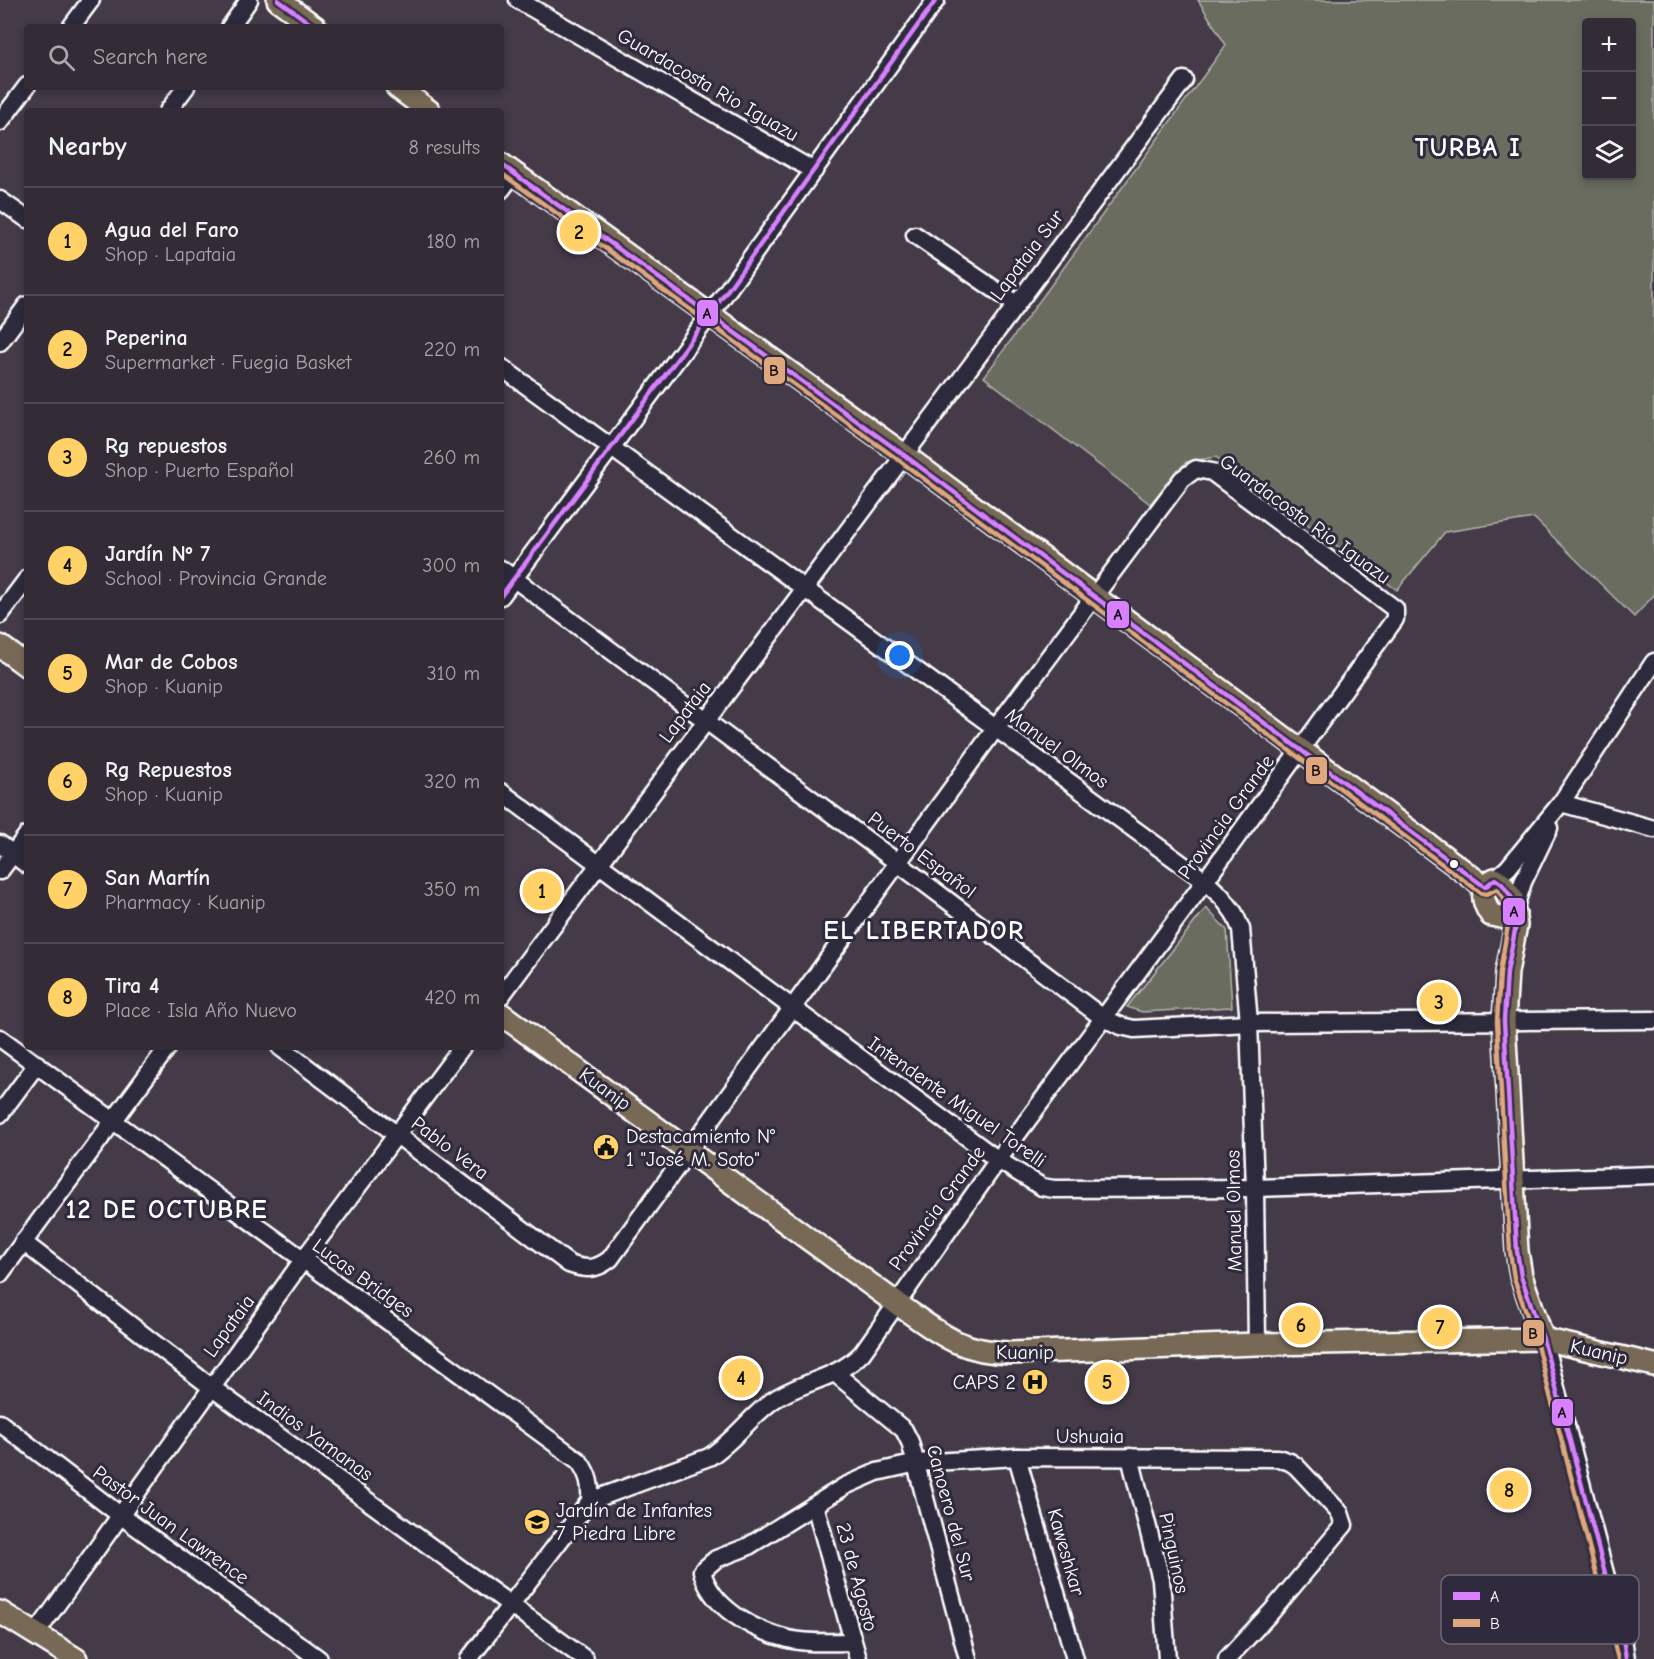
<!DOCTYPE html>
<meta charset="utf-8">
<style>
:root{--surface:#332c36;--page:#3e3842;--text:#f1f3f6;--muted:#a9a7ad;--line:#4e4851;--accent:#ffd166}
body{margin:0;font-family:"Comic Neue",sans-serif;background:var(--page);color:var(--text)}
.controls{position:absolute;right:18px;top:18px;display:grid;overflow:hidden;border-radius:6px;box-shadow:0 3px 9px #0003}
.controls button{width:54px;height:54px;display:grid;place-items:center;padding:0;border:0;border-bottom:2px solid var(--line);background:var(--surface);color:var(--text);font:30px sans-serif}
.you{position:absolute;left:900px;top:656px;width:21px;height:21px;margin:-15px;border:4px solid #fff;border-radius:50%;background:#1a73e8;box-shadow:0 0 0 9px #1a73e833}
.badge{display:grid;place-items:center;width:39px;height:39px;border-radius:50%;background:var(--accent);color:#111;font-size:20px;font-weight:700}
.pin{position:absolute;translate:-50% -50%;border:3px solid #fff;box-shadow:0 2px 6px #0006}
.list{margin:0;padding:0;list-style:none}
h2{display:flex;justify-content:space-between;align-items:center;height:78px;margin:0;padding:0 24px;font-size:26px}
h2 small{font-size:20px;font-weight:400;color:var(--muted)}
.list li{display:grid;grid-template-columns:39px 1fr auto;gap:18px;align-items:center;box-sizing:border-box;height:108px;padding:0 24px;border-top:2px solid var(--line)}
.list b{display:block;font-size:22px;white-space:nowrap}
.list p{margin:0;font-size:20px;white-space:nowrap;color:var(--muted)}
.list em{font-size:20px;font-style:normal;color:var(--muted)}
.icon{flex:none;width:33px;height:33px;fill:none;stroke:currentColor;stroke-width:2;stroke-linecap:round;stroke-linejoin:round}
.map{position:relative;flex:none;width:1654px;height:1659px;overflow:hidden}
.search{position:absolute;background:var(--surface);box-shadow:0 3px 9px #0003;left:24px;top:24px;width:480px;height:66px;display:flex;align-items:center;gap:15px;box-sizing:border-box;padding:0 21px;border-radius:6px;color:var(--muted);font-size:22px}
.panel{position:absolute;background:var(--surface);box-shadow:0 3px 9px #0003;left:24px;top:108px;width:480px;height:942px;border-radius:6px}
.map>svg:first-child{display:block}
.green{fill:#696c5e;stroke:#b4b6ae;stroke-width:1.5;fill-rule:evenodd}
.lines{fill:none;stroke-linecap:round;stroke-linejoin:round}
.minor-casing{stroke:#fff;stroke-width:21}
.major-casing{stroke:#fff;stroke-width:26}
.minor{stroke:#2f2a3d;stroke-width:16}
.major{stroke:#776954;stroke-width:21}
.bus-1-casing{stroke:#2f2a3d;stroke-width:9}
.bus-2-casing{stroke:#2f2a3d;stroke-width:9}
.bus-1{stroke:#d880ff;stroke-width:4.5}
.bus-2{stroke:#dfa77e;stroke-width:4.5}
.bus-dot{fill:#fff;stroke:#2f2a3d;stroke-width:2}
.labels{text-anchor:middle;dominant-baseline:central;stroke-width:6;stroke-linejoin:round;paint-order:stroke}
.street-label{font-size:20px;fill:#fff;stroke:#2f2a3d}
.poi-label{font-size:20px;fill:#fff;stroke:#2f2a3d;text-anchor:start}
.district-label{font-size:26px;font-weight:bold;letter-spacing:1.5px;fill:#fff;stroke:#2f2a3d}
.key{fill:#2f2a3d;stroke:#6d6a77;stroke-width:1.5}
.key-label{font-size:16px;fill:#fff}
.line-badge{stroke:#2f2a3d;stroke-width:2}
.pale-badge-label{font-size:16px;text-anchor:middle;font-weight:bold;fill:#111}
</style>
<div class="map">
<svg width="1654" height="1659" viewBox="0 0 1654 1659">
<rect width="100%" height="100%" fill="#443a48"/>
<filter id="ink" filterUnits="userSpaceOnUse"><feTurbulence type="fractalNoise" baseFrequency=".0167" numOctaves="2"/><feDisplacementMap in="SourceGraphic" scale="12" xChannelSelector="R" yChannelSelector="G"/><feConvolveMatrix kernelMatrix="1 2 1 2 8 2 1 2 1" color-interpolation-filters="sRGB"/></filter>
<g filter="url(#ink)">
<g class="green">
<path d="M1198 0H1654V595L1634 617 1534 518 1445 532 1397 590 1216 457 1186 462 1150 504 984 377 1226 45ZM1586 22H1632V176H1586Z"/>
<path d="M1206 908 1227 930 1232 1007 1142 1012 1127 1007Z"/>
</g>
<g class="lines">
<defs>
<g id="minor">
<path d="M518 0 814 171"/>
<path d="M71 27 91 0"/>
<path d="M230 27 249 0"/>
<path d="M168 111 186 87"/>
<path d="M0 122 27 86"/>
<path d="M501 190 514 173"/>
<path d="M0 200 27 219"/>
<path d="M915 235 1016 304"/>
<path d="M0 342 27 305"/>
<path d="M501 367 1205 881 1222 897 1234 913 1241 929 1249 1023 1255 1188 1257 1344"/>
<path d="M501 569 898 863 1103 1018 1121 1026 1134 1029 1249 1023 1654 1020"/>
<path d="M501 596 709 316 936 0"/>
<path d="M0 615 27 579"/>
<path d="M501 792 998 1160 1042 1187 1054 1189 1255 1188 1654 1175"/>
<path d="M1561 803 1654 829"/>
<path d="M0 844 27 865"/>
<path d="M0 871 27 835"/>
<path d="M1495 879 1508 868 1561 803 1654 662"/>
<path d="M1515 907 1523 882 1549 828"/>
<path d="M501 996 1184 80"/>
<path d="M0 1038 579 1461C589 1475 591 1485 590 1501"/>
<path d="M280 1047 569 1264C586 1270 596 1270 610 1259L995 729 1182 479 1196 469 1212 472 1395 609V619L1205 881 998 1160 862 1353C835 1381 802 1380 772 1401 749 1418 733 1442 709 1457L590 1501 469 1659"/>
<path d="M0 1114 37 1064"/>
<path d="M23 1242 211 1387 585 1659"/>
<path d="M0 1274 168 1047"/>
<path d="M1543 1339 1624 1645 1626 1659"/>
<path d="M836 1374 904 1430 910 1442 968 1659"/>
<path d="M0 1423 120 1515 319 1659"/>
<path d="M1017 1457 1075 1659"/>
<path d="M1130 1457 1161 1580 1167 1659"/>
<path d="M815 1505 858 1659"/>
<path d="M35 1635 303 1260 462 1047"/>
<path d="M853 1642C832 1642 809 1644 788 1639 753 1630 711 1608 702 1571L716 1559 747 1547 845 1486 877 1472 917 1463 1017 1457 1278 1458 1290 1462 1296 1466 1340 1513 1344 1525 1272 1611 1227 1659"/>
</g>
<g id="major">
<path d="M278 0 315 27"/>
<path d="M397 87 429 111"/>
<path d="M501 164 904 455 1485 887"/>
<path d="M0 646 27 666"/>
<path d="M1515 913 1506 918 1491 915C1482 902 1479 887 1495 879L1502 884 1512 898 1516 925 1507 972 1504 1021 1517 1251 1521 1276 1543 1339"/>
<path d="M501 1014 896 1303C937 1331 957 1352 1010 1353L1257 1344 1543 1339 1654 1365"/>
<path d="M0 1612 76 1659"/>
</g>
</defs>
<use href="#minor" class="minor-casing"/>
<use href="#major" class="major-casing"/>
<use href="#minor" class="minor"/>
<use href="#major" class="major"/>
<defs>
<g id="bus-1">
<path d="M278 0 315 27"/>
<path d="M501 164 904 455 1485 887 1495 879 1502 884 1512 898 1516 925 1507 972 1504 1021 1517 1251 1521 1276 1543 1339 1624 1645 1626 1659"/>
<path d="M501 596 709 316 936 0"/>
</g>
<path id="bus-2" d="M501 173 900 461 1481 893 1487 894 1497 889 1505 901 1508 925 1500 972 1497 1021 1510 1252 1514 1278 1536 1341 1618 1659"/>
</defs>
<use href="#bus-1" class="bus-1-casing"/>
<use href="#bus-2" class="bus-2-casing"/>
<use href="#bus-1" class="bus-1"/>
<use href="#bus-2" class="bus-2"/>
</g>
</g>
<defs>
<symbol id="civic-disc" viewBox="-11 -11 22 22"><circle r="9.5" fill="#ffd166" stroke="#2f2a3d"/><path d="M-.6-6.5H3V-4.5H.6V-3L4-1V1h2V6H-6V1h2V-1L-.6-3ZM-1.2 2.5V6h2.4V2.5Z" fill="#111"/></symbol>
<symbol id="hospital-disc" viewBox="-11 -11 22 22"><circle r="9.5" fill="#ffd166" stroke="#2f2a3d"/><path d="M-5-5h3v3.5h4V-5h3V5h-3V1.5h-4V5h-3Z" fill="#111"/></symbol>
<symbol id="school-disc" viewBox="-11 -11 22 22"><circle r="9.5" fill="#ffd166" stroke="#2f2a3d"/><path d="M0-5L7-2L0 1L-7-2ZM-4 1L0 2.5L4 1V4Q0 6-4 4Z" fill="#111"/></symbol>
</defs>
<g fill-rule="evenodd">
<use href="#civic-disc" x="591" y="1132" width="30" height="30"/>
<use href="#hospital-disc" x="1020" y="1367" width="30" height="30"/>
<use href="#school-disc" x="522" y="1507" width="30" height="30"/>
</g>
<circle class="bus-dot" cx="1454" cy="864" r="5"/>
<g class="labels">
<g class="street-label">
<text transform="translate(708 85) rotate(30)">Guardacosta Rio Iguazu</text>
<text transform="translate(1027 255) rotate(-53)">Lapataia Sur</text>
<text transform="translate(1305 519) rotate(36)">Guardacosta Rio Iguazu</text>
<text transform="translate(685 712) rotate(-53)">Lapataia</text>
<text transform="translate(1057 748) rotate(36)">Manuel Olmos</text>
<text transform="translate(1226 817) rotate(-54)">Provincia Grande</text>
<text transform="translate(922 855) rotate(37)">Puerto Español</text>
<text transform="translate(605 1089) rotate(36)">Kuanip</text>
<text transform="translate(957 1102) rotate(35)">Intendente Miguel Torelli</text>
<text transform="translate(450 1148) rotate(37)">Pablo Vera</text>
<text transform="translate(937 1208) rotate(-54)">Provincia Grande</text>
<text transform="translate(1234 1211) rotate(-91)">Manuel Olmos</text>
<text transform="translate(363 1278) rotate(36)">Lucas Bridges</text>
<text transform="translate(229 1326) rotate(-54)">Lapataia</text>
<text x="1025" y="1352">Kuanip</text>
<text transform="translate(1599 1352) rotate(13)">Kuanip</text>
<text transform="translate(315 1436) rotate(36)">Indios Yamanas</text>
<text x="1090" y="1436">Ushuaia</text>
<text transform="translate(951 1513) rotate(75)">Canoero del Sur</text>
<text transform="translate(171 1525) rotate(36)">Pastor Juan Lawrence</text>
<text transform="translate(1066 1552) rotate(74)">Kaweshkar</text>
<text transform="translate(1174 1553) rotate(78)">Pinguinos</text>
<text transform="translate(857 1577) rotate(75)">23 de Agosto</text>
</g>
<g class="poi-label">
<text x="626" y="1136">Destacamiento N°<tspan x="626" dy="23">1 "José M. Soto"</tspan></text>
<text x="1016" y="1382" text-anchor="end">CAPS 2</text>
<text x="556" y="1510">Jardín de Infantes<tspan x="556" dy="23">7 Piedra Libre</tspan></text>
</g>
<g class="district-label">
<text x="1468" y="148">TURBA I</text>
<text x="924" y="931">EL LIBERTADOR</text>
<text x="167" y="1210">12 DE OCTUBRE</text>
</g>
</g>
<rect x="1441" y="1575" width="198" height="69" rx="9" class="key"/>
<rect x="1453" y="1592" width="27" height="8" fill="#d880ff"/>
<rect x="1453" y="1619" width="27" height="8" fill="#dfa77e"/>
<g class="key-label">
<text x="1490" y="1602">A</text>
<text x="1490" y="1629">B</text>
</g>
<g class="line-badge">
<rect x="696" y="299" width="23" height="28" rx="6" fill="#d880ff"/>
<rect x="763" y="356" width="23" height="29" rx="6" fill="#dfa77e"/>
<rect x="1106" y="600" width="24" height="29" rx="6" fill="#d880ff"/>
<rect x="1305" y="756" width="23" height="29" rx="6" fill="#dfa77e"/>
<rect x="1502" y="897" width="24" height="29" rx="6" fill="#d880ff"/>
<rect x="1522" y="1319" width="23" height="28" rx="6" fill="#dfa77e"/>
<rect x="1551" y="1398" width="23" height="29" rx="6" fill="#d880ff"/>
</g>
<g class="pale-badge-label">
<text x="707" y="319">A</text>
<text x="774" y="376">B</text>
<text x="1118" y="620">A</text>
<text x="1316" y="776">B</text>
<text x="1514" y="917">A</text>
<text x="1533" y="1339">B</text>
<text x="1562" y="1418">A</text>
</g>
</svg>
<div class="controls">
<button>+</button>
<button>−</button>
<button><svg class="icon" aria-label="layers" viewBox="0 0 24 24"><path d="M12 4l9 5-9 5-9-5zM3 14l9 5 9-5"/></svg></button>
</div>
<div class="you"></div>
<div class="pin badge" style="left:542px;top:891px">1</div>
<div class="pin badge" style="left:579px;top:232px">2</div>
<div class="pin badge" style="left:1439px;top:1002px">3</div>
<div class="pin badge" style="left:741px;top:1378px">4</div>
<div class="pin badge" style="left:1107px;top:1382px">5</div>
<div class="pin badge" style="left:1301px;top:1325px">6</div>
<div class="pin badge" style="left:1440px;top:1327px">7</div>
<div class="pin badge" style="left:1509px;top:1490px">8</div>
<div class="search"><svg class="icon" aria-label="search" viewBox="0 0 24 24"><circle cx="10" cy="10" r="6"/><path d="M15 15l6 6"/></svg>Search here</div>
<section class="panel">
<h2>Nearby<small>8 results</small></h2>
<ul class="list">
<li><span class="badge">1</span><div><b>Agua del Faro</b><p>Shop · Lapataia</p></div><em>180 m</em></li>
<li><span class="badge">2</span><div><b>Peperina</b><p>Supermarket · Fuegia Basket</p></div><em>220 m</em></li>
<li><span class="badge">3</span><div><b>Rg repuestos</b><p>Shop · Puerto Español</p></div><em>260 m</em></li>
<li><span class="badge">4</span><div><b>Jardín Nº 7</b><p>School · Provincia Grande</p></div><em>300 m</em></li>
<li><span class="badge">5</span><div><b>Mar de Cobos</b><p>Shop · Kuanip</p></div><em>310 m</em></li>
<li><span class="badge">6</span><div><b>Rg Repuestos</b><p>Shop · Kuanip</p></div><em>320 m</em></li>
<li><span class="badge">7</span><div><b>San Martín</b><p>Pharmacy · Kuanip</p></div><em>350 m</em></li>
<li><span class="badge">8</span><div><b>Tira 4</b><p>Place · Isla Año Nuevo</p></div><em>420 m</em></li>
</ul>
</section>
</div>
